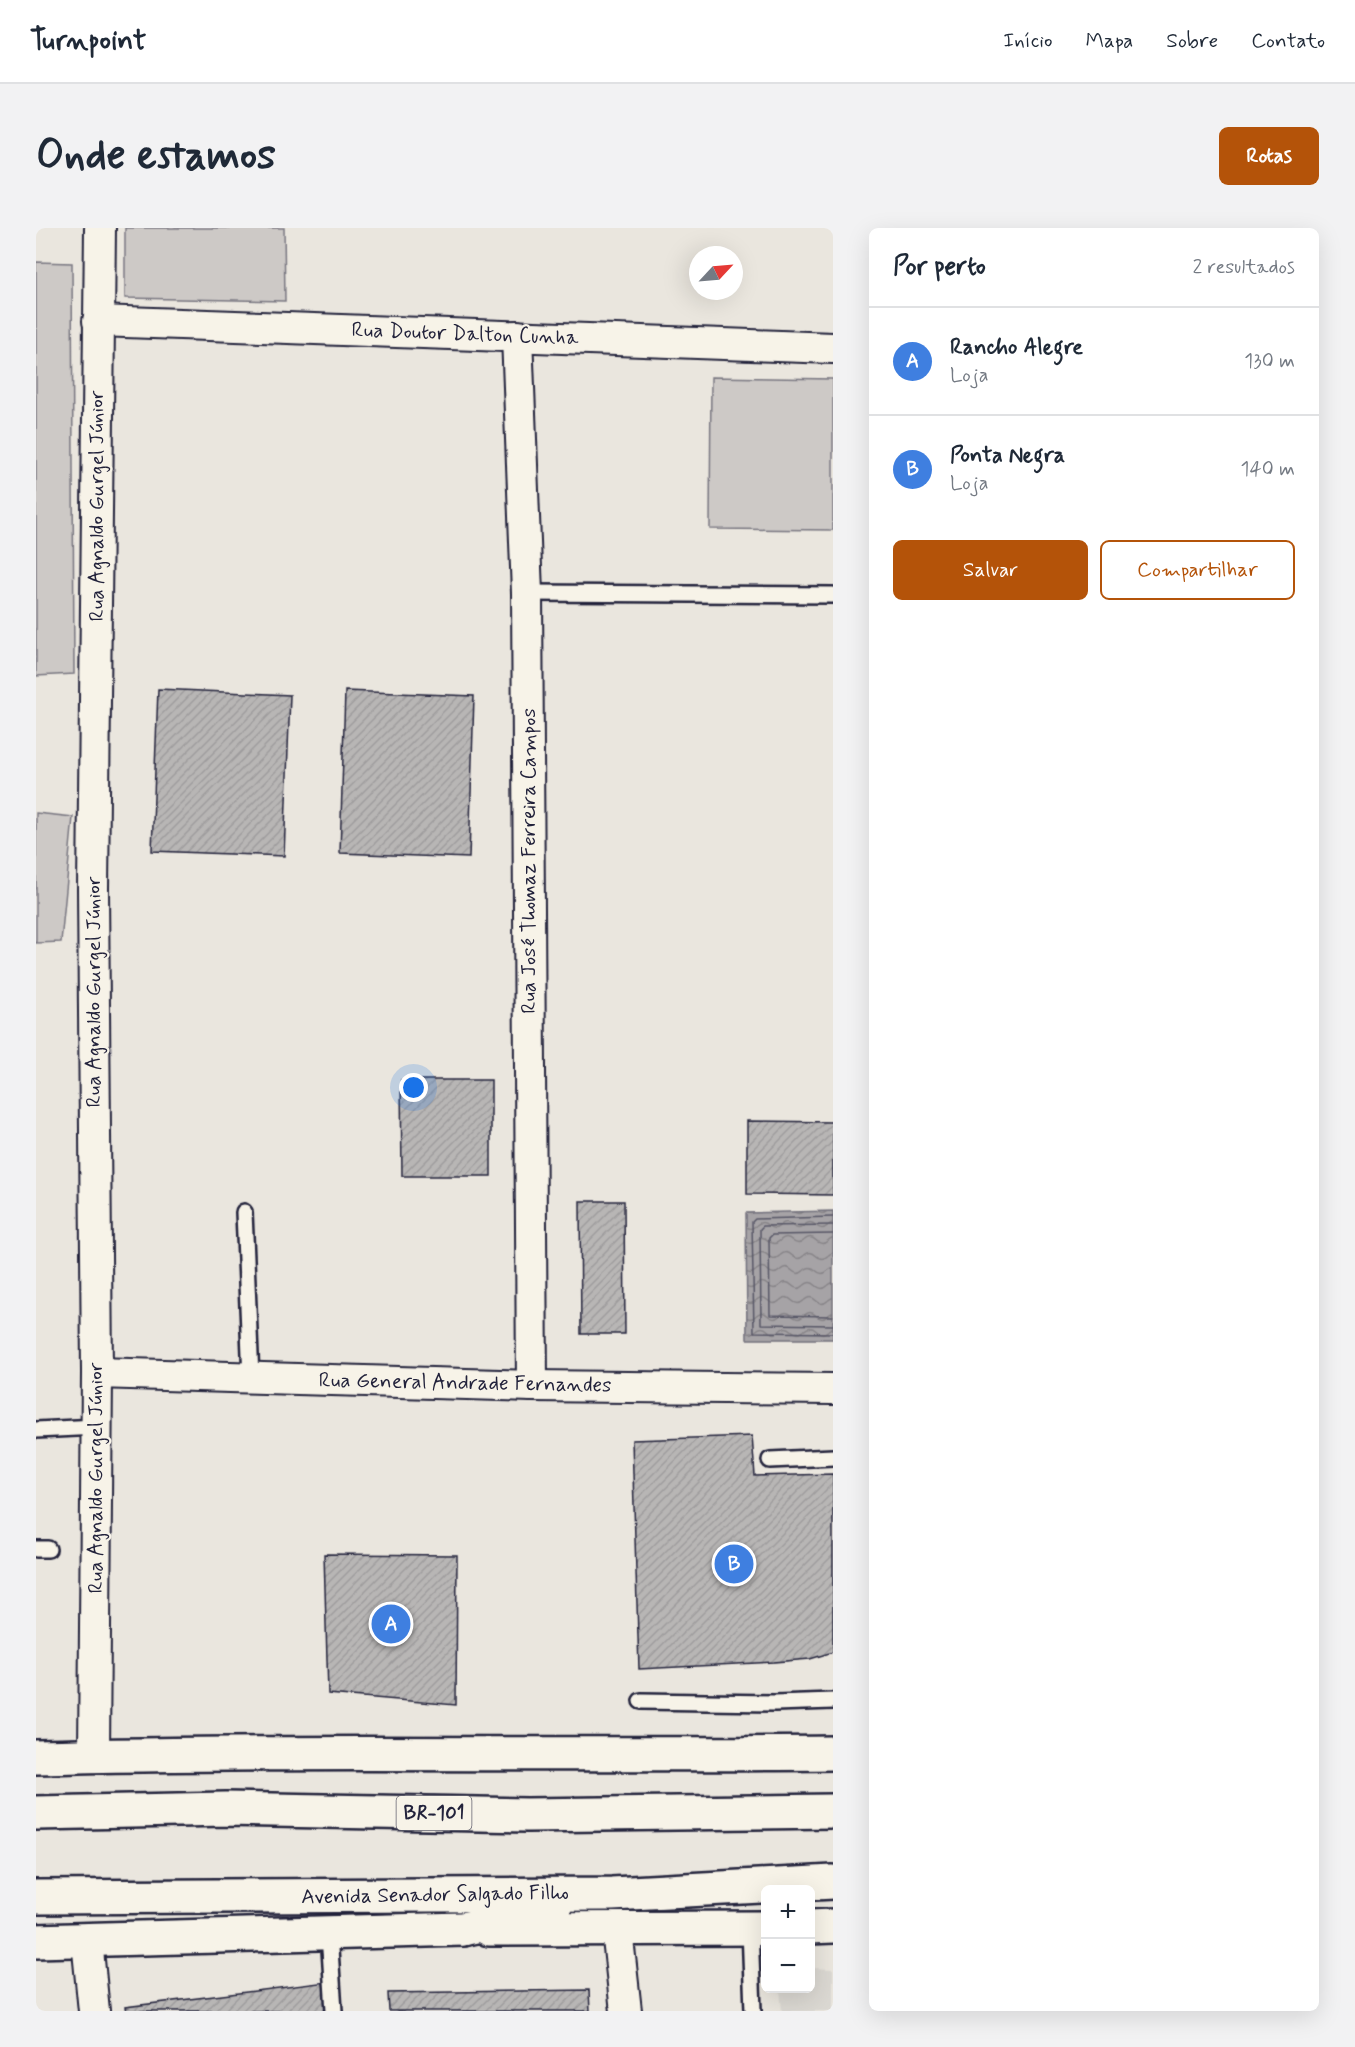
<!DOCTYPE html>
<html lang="pt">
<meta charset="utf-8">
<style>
:root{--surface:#fff;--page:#f2f2f3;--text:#1f2937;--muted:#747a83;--line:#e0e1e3;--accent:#b45309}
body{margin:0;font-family:Mynerve,sans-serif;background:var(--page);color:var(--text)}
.controls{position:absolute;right:18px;bottom:18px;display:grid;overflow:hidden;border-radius:9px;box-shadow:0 6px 24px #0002}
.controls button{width:54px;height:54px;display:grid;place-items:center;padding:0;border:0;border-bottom:2px solid var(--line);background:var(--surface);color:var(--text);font:30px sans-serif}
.compass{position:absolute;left:653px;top:18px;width:54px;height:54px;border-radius:50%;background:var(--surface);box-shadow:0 6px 24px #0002;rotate:64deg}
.you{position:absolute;left:378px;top:860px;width:21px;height:21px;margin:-15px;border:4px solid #fff;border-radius:50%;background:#1a73e8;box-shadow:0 0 0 9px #1a73e833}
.badge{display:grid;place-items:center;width:39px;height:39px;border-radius:50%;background:var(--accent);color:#fff;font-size:20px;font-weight:700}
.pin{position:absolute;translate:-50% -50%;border:3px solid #fff;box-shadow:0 2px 6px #0006}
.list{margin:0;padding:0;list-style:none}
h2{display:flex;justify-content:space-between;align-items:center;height:78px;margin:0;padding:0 24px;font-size:26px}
h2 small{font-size:20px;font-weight:400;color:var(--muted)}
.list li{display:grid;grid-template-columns:39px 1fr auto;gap:18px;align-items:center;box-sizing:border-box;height:108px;padding:0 24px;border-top:2px solid var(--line)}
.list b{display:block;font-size:22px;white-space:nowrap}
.list p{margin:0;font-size:20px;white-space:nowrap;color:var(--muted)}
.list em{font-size:20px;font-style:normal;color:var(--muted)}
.actions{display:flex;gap:12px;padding:18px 24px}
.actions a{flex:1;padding:14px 0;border:2px solid var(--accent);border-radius:9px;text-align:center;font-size:21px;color:var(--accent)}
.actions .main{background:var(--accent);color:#fff}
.map{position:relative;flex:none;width:797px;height:1783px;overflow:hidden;border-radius:9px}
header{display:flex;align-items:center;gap:36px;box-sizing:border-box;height:84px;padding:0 30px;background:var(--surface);border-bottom:2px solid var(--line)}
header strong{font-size:28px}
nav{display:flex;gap:33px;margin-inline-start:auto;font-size:21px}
.intro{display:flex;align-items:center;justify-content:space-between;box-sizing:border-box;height:144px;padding:0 36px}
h1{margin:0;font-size:42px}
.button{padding:15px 27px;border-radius:9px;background:var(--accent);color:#fff;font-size:21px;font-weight:700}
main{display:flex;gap:36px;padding:0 36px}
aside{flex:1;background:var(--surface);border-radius:9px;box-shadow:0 6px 24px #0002}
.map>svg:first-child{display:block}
.built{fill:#dbd8d2}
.green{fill:#cdc9c6;stroke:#787680;stroke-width:1.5}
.water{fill:url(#water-waves);stroke:#716f7b;stroke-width:1.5}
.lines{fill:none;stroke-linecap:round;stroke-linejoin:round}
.shore{stroke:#575666;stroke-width:1.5}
.building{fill:url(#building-hatch);stroke:#22223b;stroke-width:1.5}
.service-casing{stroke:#22223b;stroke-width:20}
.minor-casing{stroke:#22223b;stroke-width:34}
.secondary-casing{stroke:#22223b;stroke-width:38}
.primary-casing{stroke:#22223b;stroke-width:38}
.trunk-casing{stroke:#22223b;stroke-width:38}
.service{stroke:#f7f3e8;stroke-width:15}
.minor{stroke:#f7f3e8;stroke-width:30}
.secondary{stroke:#f7f3e8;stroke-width:33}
.primary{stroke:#f7f3e8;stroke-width:33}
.trunk{stroke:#f7f3e8;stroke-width:33}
.labels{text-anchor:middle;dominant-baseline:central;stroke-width:4.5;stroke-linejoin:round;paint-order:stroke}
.shield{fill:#f7f3e8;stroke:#62616f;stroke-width:1.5}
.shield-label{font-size:20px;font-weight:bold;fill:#22223b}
.street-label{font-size:21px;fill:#22223b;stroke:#f7f3e8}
</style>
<header>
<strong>Turnpoint</strong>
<nav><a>Início</a><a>Mapa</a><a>Sobre</a><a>Contato</a></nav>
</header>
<div class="intro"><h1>Onde estamos</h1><a class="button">Rotas</a></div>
<main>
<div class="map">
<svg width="797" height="1783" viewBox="0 0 797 1783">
<defs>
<pattern id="water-waves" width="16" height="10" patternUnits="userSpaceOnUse" patternTransform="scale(1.5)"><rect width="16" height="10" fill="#a6a3a6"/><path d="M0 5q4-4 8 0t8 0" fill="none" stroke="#878488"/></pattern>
<pattern id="building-hatch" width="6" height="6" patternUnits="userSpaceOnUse" patternTransform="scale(1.5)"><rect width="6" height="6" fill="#b8b6b5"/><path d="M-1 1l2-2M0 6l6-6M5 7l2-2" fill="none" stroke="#9e9c9d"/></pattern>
</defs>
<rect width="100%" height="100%" fill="#eae6de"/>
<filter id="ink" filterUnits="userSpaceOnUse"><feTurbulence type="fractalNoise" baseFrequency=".0167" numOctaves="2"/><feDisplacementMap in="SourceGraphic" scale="12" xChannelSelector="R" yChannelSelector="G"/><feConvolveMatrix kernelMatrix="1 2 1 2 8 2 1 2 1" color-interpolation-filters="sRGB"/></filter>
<g filter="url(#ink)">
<path class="built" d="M775 1740 797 1741V1783H746L744 1761 774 1760Z"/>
<g class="green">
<path d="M89 0H248L249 73 89 70Z"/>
<path d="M0 34 36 35 38 446 0 448Z"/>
<path d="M675 149 797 151V302L674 301Z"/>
<path d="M0 585 37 589 25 714 0 715Z"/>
</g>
<path class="water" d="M797 983V1111H711L710 985Z"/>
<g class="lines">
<g class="shore">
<path d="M797 989 719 991 716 994 718 1104 797 1105"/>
<path d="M797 997 727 998 724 1001 725 1096 797 1097"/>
<path d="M797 1006 736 1007 733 1010 734 1087 797 1088"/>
</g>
</g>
<g class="building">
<path d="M122 461 254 467 248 628 116 623Z"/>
<path d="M309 463 438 468 433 630 304 625Z"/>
<path d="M365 852H455V948H366Z"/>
<path d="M711 893 797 894V967L711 966Z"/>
<path d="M544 973H588L589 1106H545Z"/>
<path d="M716 1208 719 1248 797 1246V1424L774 1431 738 1434 603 1441 596 1212Z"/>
<path d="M288 1326 421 1327 420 1477 292 1466Z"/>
<path d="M291 1754 293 1783H90L89 1779Z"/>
<path d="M553 1762 554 1783H353L352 1765Z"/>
</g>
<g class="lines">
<defs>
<g id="service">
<path d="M491 365 797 367"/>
<path d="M208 984 215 1150"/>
<path d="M0 1202 61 1199"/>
<path d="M734 1232 797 1229"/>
<path d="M0 1321H12"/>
<path d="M605 1473 739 1475 797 1473"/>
<path d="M714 1700 717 1783"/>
<path d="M293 1706 298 1783"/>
</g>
<g id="minor">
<path d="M62 93 797 120"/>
<path d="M481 108 491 365 496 1158"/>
<path d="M61 1145 496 1158 797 1161"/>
<path d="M58 1527 61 1145 57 661 64 0"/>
<path d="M581 1702 590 1783"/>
<path d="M51 1712 58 1783"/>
</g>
<g id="secondary">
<path d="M774 1699 797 1698"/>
<path d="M453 1701 730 1700"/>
</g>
<g id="primary">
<path d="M0 1529C266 1522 531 1528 797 1525"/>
<path d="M0 1713 427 1701"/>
</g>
<g id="trunk">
<path d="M0 1585 190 1581 491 1587 797 1583"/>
<path d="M0 1669 576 1666 797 1654"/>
<path d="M427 1701 518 1680"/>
</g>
</defs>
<use href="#service" class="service-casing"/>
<use href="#minor" class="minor-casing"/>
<use href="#secondary" class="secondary-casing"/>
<use href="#primary" class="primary-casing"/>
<use href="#trunk" class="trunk-casing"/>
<use href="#service" class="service"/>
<use href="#minor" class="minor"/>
<use href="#secondary" class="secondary"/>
<use href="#primary" class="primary"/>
<use href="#trunk" class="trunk"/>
</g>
</g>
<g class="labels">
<rect class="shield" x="360.5" y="1568" width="75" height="34" rx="4.5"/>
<g class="shield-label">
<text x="398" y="1585">BR-101</text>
</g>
<g class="street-label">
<text transform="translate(429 106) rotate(2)">Rua Doutor Dalton Cunha</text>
<text transform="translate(61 278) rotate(-90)">Rua Agnaldo Gurgel Júnior</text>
<text transform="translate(493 633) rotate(-90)">Rua José Thomaz Ferreira Campos</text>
<text transform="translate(58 764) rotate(-90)">Rua Agnaldo Gurgel Júnior</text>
<text transform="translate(429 1155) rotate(1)">Rua General Andrade Fernandes</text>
<text transform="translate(60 1250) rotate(-90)">Rua Agnaldo Gurgel Júnior</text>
<text transform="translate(399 1667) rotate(-1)">Avenida Senador Salgado Filho</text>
</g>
</g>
</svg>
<div class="controls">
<button>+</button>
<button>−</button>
</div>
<svg class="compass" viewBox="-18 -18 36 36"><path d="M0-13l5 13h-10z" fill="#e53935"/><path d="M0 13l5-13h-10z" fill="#747a83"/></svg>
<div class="you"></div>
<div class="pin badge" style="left:355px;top:1396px;background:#3f7fe0">A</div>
<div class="pin badge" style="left:698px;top:1336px;background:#3f7fe0">B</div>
</div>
<aside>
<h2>Por perto<small>2 resultados</small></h2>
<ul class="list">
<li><span class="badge" style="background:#3f7fe0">A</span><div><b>Rancho Alegre</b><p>Loja</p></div><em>130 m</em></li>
<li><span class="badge" style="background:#3f7fe0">B</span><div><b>Ponta Negra</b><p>Loja</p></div><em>140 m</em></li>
</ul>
<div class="actions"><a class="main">Salvar</a><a>Compartilhar</a></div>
</aside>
</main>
